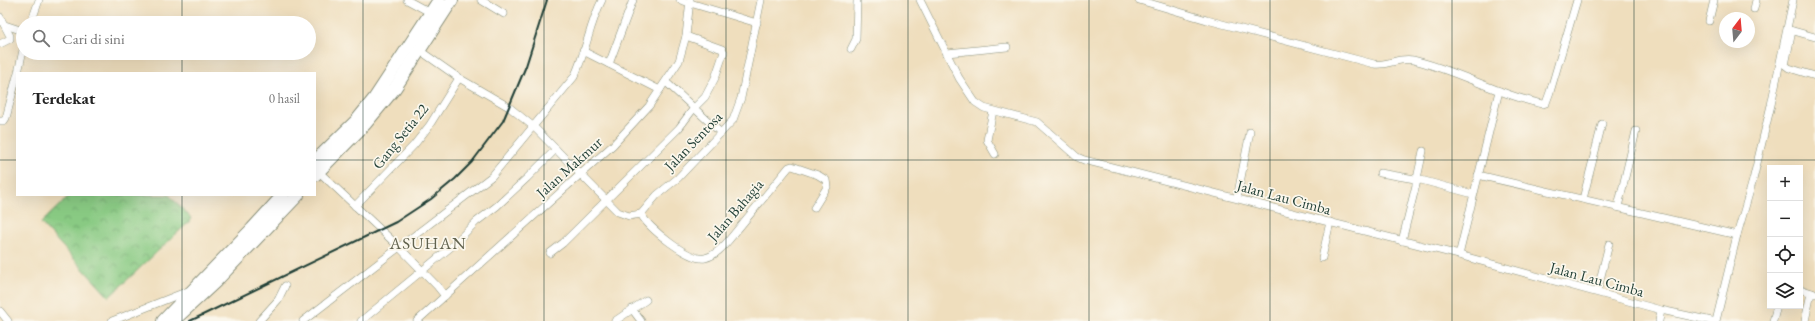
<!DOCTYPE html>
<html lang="id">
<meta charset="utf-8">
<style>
:root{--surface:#fff;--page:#f6f6f6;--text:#222;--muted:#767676;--line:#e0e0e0}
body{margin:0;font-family:"EB Garamond",serif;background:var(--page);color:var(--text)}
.controls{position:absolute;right:12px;bottom:12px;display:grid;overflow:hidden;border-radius:0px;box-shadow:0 4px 16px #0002}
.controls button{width:36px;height:36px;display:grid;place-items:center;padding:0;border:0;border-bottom:1px solid var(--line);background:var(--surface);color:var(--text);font:20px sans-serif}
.compass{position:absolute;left:1719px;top:12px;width:36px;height:36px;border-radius:50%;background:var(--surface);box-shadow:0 4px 16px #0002;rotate:16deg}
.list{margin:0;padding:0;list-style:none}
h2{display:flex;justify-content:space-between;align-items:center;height:52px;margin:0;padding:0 16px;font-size:17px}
h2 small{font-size:13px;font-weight:400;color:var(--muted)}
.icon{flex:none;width:22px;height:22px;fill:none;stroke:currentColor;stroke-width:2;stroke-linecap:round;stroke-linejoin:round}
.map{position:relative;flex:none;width:1815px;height:321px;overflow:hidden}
.search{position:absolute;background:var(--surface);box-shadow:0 4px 16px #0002;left:16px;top:16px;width:300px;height:44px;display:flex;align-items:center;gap:10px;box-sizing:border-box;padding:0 14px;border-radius:22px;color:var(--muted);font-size:15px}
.panel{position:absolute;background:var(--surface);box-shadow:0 4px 16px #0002;left:16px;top:72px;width:300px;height:124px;border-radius:0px}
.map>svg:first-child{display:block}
.park{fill:url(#park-crowns);stroke:#54845c}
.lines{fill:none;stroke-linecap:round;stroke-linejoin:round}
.street-casing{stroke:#878e78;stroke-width:8}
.primary-casing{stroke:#878e78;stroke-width:14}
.street{stroke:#fff;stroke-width:7}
.primary{stroke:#fff;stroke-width:12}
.rail{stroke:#1f3d34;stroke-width:2}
.grid{fill:none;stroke:#1f3d34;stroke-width:1;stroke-opacity:0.55}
.labels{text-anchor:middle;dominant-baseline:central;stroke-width:3.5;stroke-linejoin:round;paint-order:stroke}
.street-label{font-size:15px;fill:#1f3d34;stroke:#fbf7ec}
.quarter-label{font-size:17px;letter-spacing:1px;fill:#61624e;stroke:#fbf7ec}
</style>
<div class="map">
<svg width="1815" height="321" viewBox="0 0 1815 321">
<defs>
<pattern id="park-crowns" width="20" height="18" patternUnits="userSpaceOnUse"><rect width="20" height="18" fill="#89ca83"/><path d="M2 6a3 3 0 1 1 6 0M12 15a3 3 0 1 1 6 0" fill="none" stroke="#6fa56c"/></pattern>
</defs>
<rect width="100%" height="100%" fill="#fbf7ec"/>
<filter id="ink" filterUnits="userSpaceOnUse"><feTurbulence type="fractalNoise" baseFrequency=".025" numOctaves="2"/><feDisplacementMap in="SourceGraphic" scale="8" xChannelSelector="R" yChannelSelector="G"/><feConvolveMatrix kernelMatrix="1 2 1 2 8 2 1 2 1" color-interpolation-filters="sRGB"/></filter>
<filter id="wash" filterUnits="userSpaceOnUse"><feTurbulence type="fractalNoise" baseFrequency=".012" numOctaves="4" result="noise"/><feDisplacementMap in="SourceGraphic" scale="16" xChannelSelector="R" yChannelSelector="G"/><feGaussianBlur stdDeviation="0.9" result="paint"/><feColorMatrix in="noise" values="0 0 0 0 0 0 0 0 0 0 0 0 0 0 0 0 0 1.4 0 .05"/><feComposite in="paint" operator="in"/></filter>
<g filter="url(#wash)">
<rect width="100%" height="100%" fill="#efdebd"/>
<path class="park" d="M70 195H169L192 219 109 297 41 223Z"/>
</g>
<g filter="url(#ink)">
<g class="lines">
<defs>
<g id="street">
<path d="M407 0 431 13"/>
<path d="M481 0 504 14"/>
<path d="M680 0 757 23"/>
<path d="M920 0 959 78 975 102 984 108 1037 122 1077 157 1084 160 1459 255 1661 310 1712 321"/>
<path d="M1139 0 1207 20 1374 64C1388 66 1399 57 1413 60 1457 70 1498 95 1543 104L1546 103 1550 92 1577 0"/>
<path d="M1754 9 1756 0"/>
<path d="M0 17 10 36V39L0 44"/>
<path d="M1709 21 1714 0"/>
<path d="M31 23 39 0"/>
<path d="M5 25 23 31"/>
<path d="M1790 30 1815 37"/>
<path d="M1792 31 1785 65 1789 68 1815 76"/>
<path d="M851 49 856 39 857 0"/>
<path d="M419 50 459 78 509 107 534 127 618 212 629 216 641 214 657 195 678 178 733 120 741 98 761 0"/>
<path d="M583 51 660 90"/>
<path d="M947 53 1007 47"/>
<path d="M609 64 633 0"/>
<path d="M18 73 23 50"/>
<path d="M666 82 721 133"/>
<path d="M993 111 987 140 995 154"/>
<path d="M0 121H4L6 118 17 76"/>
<path d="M318 171 399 247 437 286 445 296"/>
<path d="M1380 173 1415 179"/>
<path d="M1478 175 1737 235"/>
<path d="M1416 183 1423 151"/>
<path d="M1237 198 1250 132"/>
<path d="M1583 199 1602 124"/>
<path d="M355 206 414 145 429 126 459 78"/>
<path d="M1618 207 1636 131"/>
<path d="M641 214C648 228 689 261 705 258 715 256 723 247 729 240L789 167 792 166 818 175 826 180 827 187 814 208"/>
<path d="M1402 241 1417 181 1421 180 1473 194"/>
<path d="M550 253 563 243 679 128 694 108 705 97 715 78 724 52 722 49 686 36"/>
<path d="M1459 255 1499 91"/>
<path d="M1322 258 1330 222"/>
<path d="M1800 289 1815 294"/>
<path d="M1597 292 1609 244"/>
<path d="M632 309 641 321"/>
<path d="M0 311 8 321"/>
<path d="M112 321 188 291"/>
<path d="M259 321 278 300 285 286"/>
<path d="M303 321 492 176 574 77C586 53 589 25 602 0"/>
<path d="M361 321 451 247 476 222 497 206 527 178 556 149"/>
<path d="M417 321 613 145 649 106 679 61 686 36 690 0"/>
<path d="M615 321 646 300"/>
<path d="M1659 321 1661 310"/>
<path d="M1716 321 1737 235 1753 180 1771 105 1793 0"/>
<path d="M1773 321 1777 306"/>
<path d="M1805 321 1811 293"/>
</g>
<g id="primary">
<path d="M315 161 357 120 374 99 439 0"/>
<path d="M315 175 366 123 395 88 452 0"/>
<path d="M163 321 252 229 283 195"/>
<path d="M173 321 216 281 298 195"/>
</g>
</defs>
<use href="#street" class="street-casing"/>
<use href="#primary" class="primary-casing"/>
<use href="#street" class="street"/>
<use href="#primary" class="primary"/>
<path class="rail" d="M190 321 396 222 431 199 455 179 472 162 503 121 526 66 547 0"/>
</g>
</g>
<path class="grid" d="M182 0V23M363 0V321M544 0V321M726 0V321M908 0V321M1089 0V321M1270 0V321M1452 0V321M1634 0V321M182 53V73M0 160H17M315 160H1815M182 195V321"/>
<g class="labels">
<g class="street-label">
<text transform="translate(400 136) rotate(-51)">Gang Setia 22</text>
<text transform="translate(693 141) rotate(-46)">Jalan Sentosa</text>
<text transform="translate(569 167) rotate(-42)">Jalan Makmur</text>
<text transform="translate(1284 197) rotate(15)">Jalan Lau Cimba</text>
<text transform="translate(735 210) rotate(-49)">Jalan Bahagia</text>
<text transform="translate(1597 279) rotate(15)">Jalan Lau Cimba</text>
</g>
<g class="quarter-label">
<text x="428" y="243">ASUHAN</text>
</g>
</g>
</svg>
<div class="controls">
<button>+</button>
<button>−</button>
<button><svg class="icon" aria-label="locate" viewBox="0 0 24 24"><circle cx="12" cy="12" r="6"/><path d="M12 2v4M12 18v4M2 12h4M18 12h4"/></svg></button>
<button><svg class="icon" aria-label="layers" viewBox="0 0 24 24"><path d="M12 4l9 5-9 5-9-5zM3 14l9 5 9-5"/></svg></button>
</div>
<svg class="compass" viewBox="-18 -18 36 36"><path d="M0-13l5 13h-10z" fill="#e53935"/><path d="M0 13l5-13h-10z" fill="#767676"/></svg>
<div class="search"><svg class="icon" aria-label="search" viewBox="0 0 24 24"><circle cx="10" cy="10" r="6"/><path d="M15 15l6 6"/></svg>Cari di sini</div>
<section class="panel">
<h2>Terdekat<small>0 hasil</small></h2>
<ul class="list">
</ul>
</section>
</div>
